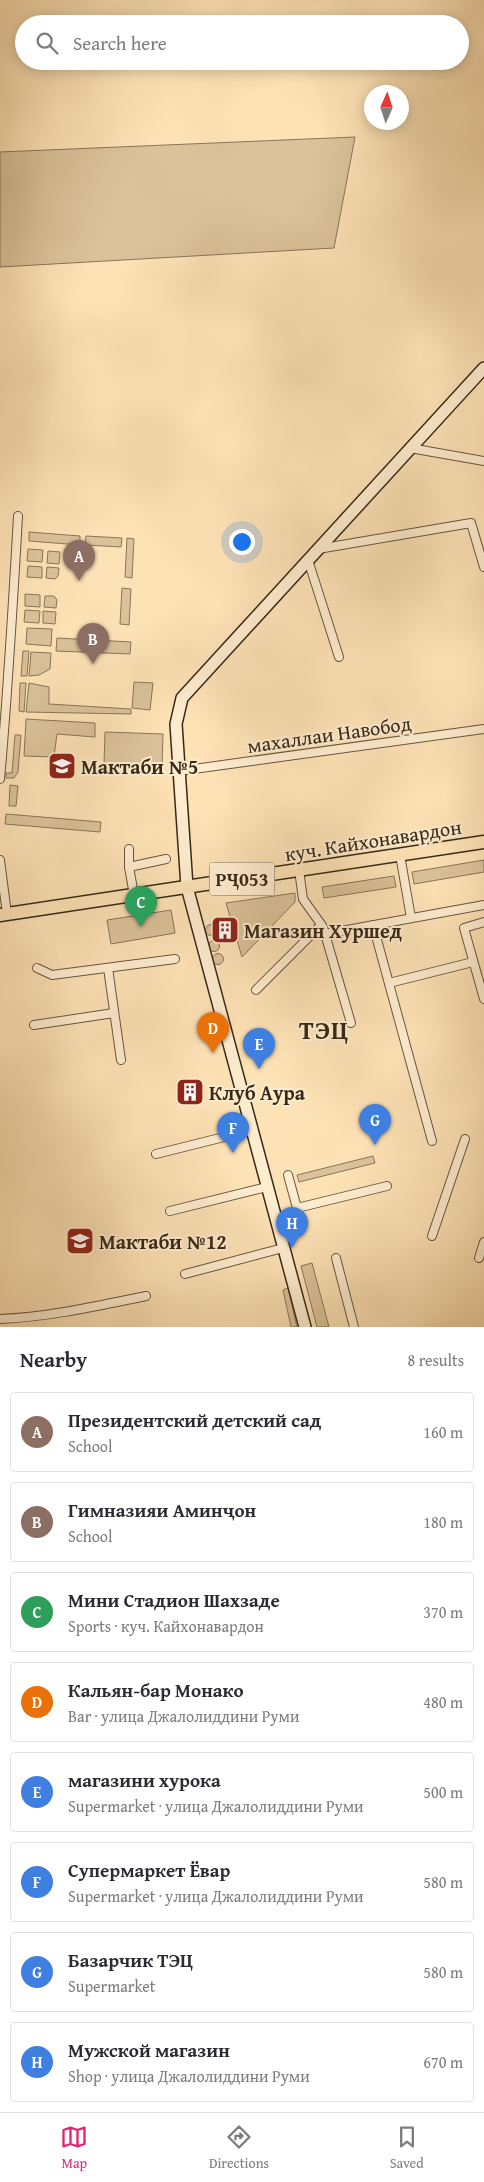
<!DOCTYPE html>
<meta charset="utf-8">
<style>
:root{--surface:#fff;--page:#f7f7f7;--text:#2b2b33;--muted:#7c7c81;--line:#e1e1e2;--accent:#db2777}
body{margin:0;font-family:"Gentium Book Plus",serif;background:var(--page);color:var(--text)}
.compass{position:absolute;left:364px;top:85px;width:45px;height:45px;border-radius:50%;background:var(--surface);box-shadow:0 2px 12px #0003;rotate:3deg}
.you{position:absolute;left:241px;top:541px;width:18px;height:18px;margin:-12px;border:4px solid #fff;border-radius:50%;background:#1a73e8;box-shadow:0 0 0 8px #1a73e833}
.badge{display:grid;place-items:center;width:32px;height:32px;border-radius:50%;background:var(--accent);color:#fff;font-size:16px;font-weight:700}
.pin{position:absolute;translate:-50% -41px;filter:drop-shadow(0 1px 2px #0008)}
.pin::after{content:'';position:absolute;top:26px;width:18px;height:15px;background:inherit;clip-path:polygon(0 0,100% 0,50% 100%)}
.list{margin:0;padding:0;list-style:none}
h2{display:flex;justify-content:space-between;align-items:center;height:65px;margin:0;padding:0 20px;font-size:21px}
h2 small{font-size:16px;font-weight:400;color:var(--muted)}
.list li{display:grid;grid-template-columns:32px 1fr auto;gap:15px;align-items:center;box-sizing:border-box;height:80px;margin:0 10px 10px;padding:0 10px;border:1px solid var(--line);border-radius:5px}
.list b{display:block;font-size:19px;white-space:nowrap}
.list p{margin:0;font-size:16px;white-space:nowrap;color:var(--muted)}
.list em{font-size:16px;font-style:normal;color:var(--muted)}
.icon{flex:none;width:28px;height:28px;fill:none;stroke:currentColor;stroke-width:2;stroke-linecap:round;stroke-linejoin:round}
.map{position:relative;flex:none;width:484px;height:1327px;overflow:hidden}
.search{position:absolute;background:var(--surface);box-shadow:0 2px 12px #0003;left:15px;right:15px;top:15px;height:55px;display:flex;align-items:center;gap:12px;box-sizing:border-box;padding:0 18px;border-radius:28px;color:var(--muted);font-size:19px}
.sheet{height:785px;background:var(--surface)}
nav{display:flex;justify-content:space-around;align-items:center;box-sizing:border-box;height:70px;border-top:1px solid var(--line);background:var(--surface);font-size:14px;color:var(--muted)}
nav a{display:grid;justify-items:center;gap:2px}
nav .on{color:var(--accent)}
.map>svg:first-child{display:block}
.green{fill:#dbc29a;stroke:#897558}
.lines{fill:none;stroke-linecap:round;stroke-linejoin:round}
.street-casing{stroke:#68563e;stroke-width:10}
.secondary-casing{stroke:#372817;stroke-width:14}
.primary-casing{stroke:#372817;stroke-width:15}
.street{stroke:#feeccf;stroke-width:8}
.secondary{stroke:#feeccf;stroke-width:11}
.primary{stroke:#fde2b5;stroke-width:12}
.labels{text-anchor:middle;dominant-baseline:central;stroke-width:4;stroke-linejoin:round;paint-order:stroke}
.shield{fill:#feeccf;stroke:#73634e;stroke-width:1}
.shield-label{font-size:19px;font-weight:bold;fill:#372817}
.street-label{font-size:20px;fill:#372817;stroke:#feeccf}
.poi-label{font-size:20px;font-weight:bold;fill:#372817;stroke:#feeccf;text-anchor:start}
.district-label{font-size:25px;font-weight:bold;letter-spacing:1px;fill:#372817;stroke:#feeccf}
</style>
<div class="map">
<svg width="484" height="1327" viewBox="0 0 484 1327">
<rect width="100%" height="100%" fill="#fde2b5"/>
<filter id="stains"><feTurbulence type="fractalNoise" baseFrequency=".004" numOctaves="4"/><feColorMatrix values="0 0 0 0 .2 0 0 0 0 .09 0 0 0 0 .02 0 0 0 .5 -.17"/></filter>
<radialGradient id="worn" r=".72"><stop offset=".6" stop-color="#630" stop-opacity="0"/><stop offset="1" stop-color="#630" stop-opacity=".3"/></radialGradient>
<g class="green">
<path d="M355 137 334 248 0 267V152Z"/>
<path d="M29 532 80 536V545L29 541Z"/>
<path d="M86 536 122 538 121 547 85 545Z"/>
<path d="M127 538 134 539 132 578 125 577Z"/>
<path d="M28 549 43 550 42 562 27 561Z"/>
<path d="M48 551 60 552 59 564 47 563Z"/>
<path d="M28 566 42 567V578L27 577Z"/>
<path d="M47 567 59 568 58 576 55 579 46 578Z"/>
<path d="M122 588 131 589 129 625 120 624Z"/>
<path d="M25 594 40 595V607L25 606Z"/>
<path d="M45 596H54L57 600 56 608 44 607Z"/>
<path d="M25 610 40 611 39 623 24 622Z"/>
<path d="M43 611 56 612 55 624 43 623Z"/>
<path d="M27 628 52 629 51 646 26 644Z"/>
<path d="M57 638 131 642 130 654 56 651Z"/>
<path d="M23 651H29L27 676H21Z"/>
<path d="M31 652 51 653 50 669 39 675 29 676Z"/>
<path d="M134 682 153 683 150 710 132 708Z"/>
<path d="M20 683H26L24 712 19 711Z"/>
<path d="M29 683 49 687V704L131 709V714L26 712Z"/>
<path d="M26 719 95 723V737L57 734 54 757 24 756Z"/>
<path d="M105 732 163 734 162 766 104 765Z"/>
<path d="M15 735H21L18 772 14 778H6V773H12Z"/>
<path d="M10 785 18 786 16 806H9Z"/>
<path d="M6 814 101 822 100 832 5 824Z"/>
<path d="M484 860V872L414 884 412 872Z"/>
<path d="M394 876 396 887 324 898 322 887Z"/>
<path d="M295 893V902L242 957 226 903Z"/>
<path d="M171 910 175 933 111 944 107 920Z"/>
<circle cx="211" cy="930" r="5.5"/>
<circle cx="214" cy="946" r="5.5"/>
<circle cx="218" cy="959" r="5.5"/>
<path d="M373 1156 375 1163 299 1182 297 1175Z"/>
<path d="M312 1263 329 1327H317L301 1266Z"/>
<path d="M288 1288 297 1327H291L283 1290Z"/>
</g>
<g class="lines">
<defs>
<g id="street">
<path d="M410 448 484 461"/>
<path d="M318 549 471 523 484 567"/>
<path d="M308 560 339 657"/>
<path d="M179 771 484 729"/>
<path d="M0 779C8 691 13 604 18 516"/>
<path d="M129 849V867L134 895"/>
<path d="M400 855 411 918"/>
<path d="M0 860 7 914"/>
<path d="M129 867 166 859"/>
<path d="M299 870 303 899 323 927 325 934 484 905"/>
<path d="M484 922 464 928 484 999"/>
<path d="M373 925 432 1141"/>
<path d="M325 934 351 1023"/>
<path d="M37 968 52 975 175 959"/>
<path d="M108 968 121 1060"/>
<path d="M389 983 473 962"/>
<path d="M256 990 321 925"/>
<path d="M34 1025 114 1013"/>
<path d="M156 1154 252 1130"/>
<path d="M288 1175 297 1208 387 1186"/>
<path d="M170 1211 267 1187"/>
<path d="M432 1236 465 1139"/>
<path d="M336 1258 354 1327"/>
<path d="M479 1258 484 1242"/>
<path d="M185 1274 283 1248"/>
<path d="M0 1319C49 1317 97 1306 146 1296"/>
</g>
<path id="secondary" d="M305 1327 187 887 176 724 182 698 484 368"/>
<path id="primary" d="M0 915 484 842"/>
</defs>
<use href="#street" class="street-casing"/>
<use href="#secondary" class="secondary-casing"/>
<use href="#primary" class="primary-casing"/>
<use href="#street" class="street"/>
<use href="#secondary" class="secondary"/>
<use href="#primary" class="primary"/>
</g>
<defs>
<symbol id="school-square" viewBox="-11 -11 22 22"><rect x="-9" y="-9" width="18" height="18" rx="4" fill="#8f2418" stroke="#feeccf"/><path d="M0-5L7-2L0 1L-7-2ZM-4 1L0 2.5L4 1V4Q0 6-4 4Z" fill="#fff"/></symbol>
<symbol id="building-square" viewBox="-11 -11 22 22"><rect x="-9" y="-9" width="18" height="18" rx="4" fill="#8f2418" stroke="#feeccf"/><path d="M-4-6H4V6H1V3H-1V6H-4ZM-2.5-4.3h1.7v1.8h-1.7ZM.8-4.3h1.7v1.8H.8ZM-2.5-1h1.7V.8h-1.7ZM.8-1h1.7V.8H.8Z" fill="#fff"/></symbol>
</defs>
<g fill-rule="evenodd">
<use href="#school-square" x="46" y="750" width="32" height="32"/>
<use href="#building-square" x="209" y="914" width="32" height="32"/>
<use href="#building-square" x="174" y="1076" width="32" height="32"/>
<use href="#school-square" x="64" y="1225" width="32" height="32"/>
</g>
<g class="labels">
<rect class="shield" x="209.5" y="862.5" width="65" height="33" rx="4"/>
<g class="shield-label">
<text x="242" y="879">РҶ053</text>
</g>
<g class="street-label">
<text transform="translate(329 734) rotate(-8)">махаллаи Навобод</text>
<text transform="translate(373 840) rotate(-9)">куч. Кайхонавардон</text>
</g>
<g class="poi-label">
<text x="81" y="766">Мактаби №5</text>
<text x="244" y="930">Магазин Хуршед</text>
<text x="209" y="1092">Клуб Аура</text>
<text x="99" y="1241">Мактаби №12</text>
</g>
<g class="district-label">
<text x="324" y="1030">ТЭЦ</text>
</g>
</g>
<rect width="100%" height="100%" filter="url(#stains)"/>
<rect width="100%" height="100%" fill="url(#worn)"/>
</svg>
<svg class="compass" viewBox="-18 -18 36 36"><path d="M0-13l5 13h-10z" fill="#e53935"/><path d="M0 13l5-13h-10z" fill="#7c7c81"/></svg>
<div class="you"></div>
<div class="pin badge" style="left:79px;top:581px;background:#8d6e63">A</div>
<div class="pin badge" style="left:93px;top:664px;background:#8d6e63">B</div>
<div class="pin badge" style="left:141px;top:927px;background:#2e9e5b">C</div>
<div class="pin badge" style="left:213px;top:1053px;background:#e8710a">D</div>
<div class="pin badge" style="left:259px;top:1069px;background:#3f7fe0">E</div>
<div class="pin badge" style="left:233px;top:1153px;background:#3f7fe0">F</div>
<div class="pin badge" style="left:375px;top:1145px;background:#3f7fe0">G</div>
<div class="pin badge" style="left:292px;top:1248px;background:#3f7fe0">H</div>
<div class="search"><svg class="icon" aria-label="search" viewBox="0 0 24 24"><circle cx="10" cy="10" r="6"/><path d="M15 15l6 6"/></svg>Search here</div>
</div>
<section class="sheet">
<h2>Nearby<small>8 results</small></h2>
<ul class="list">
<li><span class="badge" style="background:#8d6e63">A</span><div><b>Президентский детский сад</b><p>School</p></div><em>160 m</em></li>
<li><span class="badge" style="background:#8d6e63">B</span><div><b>Гимназияи Аминҷон</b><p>School</p></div><em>180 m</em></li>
<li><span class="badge" style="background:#2e9e5b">C</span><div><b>Мини Стадион Шахзаде</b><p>Sports · куч. Кайхонавардон</p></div><em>370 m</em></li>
<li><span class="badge" style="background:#e8710a">D</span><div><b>Кальян-бар Монако</b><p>Bar · улица Джалолиддини Руми</p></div><em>480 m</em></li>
<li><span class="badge" style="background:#3f7fe0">E</span><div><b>магазини хурока</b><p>Supermarket · улица Джалолиддини Руми</p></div><em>500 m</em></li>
<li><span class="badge" style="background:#3f7fe0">F</span><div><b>Супермаркет Ёвар</b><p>Supermarket · улица Джалолиддини Руми</p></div><em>580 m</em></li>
<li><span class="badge" style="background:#3f7fe0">G</span><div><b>Базарчик ТЭЦ</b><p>Supermarket</p></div><em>580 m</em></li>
<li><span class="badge" style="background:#3f7fe0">H</span><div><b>Мужской магазин</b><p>Shop · улица Джалолиддини Руми</p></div><em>670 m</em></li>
</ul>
</section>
<nav>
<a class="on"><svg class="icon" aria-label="map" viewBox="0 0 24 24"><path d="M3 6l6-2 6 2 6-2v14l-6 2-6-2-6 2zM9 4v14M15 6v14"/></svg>Map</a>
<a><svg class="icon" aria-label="directions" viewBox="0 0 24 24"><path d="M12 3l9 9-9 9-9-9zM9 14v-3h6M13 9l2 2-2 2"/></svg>Directions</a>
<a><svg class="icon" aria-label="saved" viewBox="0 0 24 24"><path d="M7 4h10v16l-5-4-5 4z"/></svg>Saved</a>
</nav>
